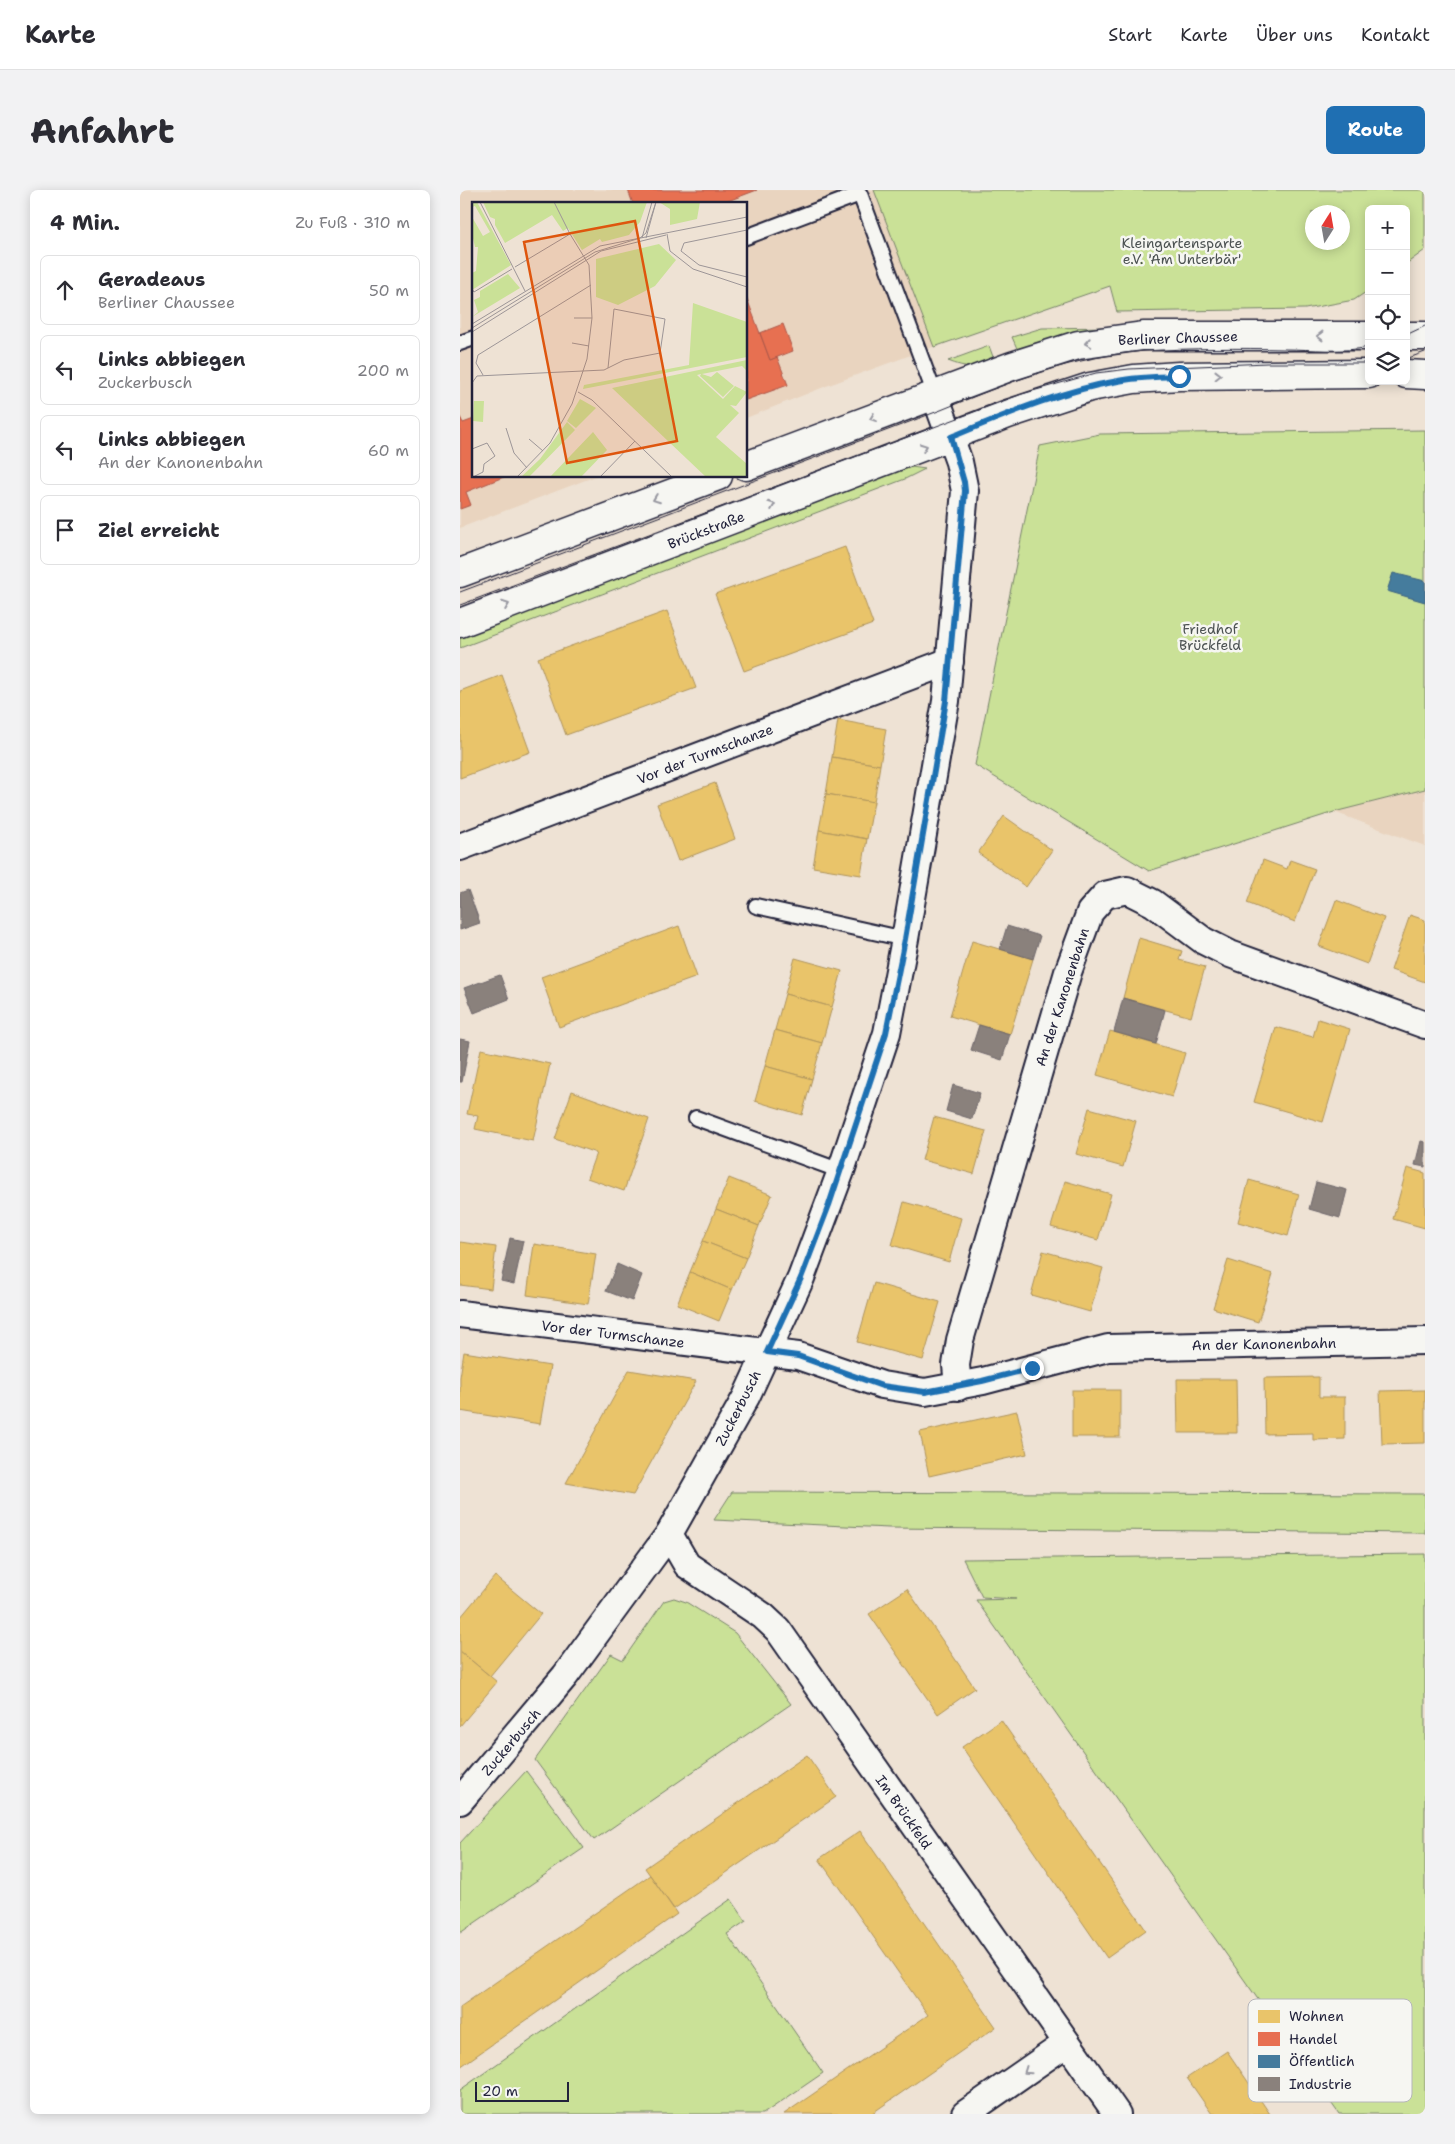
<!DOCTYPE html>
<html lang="de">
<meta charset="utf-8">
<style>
:root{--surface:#fff;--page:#f2f2f3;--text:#2b2b33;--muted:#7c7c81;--line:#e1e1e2;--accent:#1f6fb2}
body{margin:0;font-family:"Shantell Sans",sans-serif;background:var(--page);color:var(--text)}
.controls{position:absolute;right:15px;top:15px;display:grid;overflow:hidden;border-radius:8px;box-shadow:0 2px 12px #0003}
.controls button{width:45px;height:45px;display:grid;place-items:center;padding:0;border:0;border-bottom:1px solid var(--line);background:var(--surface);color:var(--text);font:25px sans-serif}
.compass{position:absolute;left:845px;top:15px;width:45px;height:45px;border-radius:50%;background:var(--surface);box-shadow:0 2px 12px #0003;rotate:11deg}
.scale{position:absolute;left:15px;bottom:12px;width:94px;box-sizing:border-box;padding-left:5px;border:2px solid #22223b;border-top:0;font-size:14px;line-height:18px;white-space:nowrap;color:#22223b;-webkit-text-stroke:4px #f6f6f2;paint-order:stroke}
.stop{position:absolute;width:15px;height:15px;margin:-11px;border:4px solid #1f6fb2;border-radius:50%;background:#fff}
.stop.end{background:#1f6fb2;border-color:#fff;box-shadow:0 1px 5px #0008}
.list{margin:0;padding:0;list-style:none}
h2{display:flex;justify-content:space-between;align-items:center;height:65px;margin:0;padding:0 20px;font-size:21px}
h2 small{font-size:16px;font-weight:400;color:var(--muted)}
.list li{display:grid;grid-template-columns:32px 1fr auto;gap:15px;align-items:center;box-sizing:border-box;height:70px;margin:0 10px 10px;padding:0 10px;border:1px solid var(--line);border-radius:8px}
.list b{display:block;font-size:19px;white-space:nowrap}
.list p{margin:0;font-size:16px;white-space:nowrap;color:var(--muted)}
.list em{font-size:16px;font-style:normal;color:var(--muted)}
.icon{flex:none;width:28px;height:28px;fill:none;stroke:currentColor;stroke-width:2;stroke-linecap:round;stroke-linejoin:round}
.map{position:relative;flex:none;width:965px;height:1924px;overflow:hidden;border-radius:8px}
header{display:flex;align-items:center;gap:30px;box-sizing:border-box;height:70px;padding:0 25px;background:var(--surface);border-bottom:1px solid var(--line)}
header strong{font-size:24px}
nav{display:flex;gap:28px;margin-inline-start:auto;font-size:18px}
.intro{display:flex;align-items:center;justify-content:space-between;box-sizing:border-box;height:120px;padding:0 30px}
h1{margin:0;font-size:35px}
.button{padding:12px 22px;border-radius:8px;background:var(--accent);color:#fff;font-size:18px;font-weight:700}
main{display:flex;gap:30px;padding:0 30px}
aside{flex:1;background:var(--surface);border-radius:8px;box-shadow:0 2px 12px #0003}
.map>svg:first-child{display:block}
.built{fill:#e9d4bf}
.green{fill:#cae197;stroke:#768269;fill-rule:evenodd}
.homes{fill:#e9c46a;stroke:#ad935c}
.shops{fill:#e76f51;stroke:#ac584a}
.public{fill:#457b9d;stroke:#3a6080}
.industry{fill:#8a817c;stroke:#6b6468}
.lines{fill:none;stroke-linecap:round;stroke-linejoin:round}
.lane-casing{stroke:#22223b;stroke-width:18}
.street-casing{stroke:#22223b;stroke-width:30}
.secondary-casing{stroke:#22223b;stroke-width:31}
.lane{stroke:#f6f6f2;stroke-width:14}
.street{stroke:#f6f6f2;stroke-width:26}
.secondary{stroke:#f6f6f2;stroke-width:28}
.tram{stroke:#22223b;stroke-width:1}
.oneway{stroke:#9797a0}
.route{stroke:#1f6fb2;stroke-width:6}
.labels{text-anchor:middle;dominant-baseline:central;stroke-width:5;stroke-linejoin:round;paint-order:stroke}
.park-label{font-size:14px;fill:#4c5252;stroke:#f6f6f2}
.street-label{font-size:14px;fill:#22223b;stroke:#f6f6f2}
.inset-road{fill:none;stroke:#9c9597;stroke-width:1}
.view{fill:#de560e;fill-opacity:0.15;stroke:#de560e;stroke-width:2.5}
.inset-edge{fill:none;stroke:#22223b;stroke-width:2.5}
.key{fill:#f6f6f2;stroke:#b6b6bb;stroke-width:1}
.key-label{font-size:14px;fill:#22223b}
</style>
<header>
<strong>Karte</strong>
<nav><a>Start</a><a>Karte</a><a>Über uns</a><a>Kontakt</a></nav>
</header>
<div class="intro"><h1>Anfahrt</h1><a class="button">Route</a></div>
<main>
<aside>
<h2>4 Min.<small>Zu Fuß · 310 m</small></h2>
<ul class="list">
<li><svg class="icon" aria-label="ahead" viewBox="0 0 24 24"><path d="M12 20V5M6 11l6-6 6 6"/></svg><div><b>Geradeaus</b><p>Berliner Chaussee</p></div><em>50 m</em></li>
<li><svg class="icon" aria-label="left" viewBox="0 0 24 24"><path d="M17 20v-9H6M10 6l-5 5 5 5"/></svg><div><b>Links abbiegen</b><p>Zuckerbusch</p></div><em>200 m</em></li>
<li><svg class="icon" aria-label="left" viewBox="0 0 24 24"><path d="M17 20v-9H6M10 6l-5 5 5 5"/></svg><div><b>Links abbiegen</b><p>An der Kanonenbahn</p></div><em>60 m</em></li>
<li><svg class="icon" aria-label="arrive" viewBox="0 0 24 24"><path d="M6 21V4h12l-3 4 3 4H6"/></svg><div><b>Ziel erreicht</b></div></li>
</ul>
</aside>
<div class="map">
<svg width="965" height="1924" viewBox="0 0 965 1924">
<rect width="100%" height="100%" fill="#eee2d4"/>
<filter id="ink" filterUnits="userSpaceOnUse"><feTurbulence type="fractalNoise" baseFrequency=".02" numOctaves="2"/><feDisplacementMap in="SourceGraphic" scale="10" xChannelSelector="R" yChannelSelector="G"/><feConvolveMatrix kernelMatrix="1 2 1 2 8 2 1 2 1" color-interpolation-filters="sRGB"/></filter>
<g filter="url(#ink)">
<g class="built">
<path d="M0 0H660L576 119 369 195 286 228V14H14V286H136L0 338Z"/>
<path d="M965 599V656L874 622Z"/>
</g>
<g class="green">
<path d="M414 0H965V60L946 74V19H909V100L894 110 845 119 657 122 650 96 474 157ZM852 22H882V52H852Z"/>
<path d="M654 137 559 163 552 147 582 138Z"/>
<path d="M529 156 535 172C516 179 506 178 488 171Z"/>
<path d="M965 240V599L874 622 689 681 515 575 580 256 640 244Z"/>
<path d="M452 277 465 279 445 289 0 458V444L436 279Z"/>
<path d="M272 1302 965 1304V1343L429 1338 254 1330Z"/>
<path d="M965 1364V1924H879L516 1410 556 1409 522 1407 503 1369Z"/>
<path d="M214 1408 226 1412 275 1443 331 1514 134 1650 75 1570 151 1464 163 1470 204 1411Z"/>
<path d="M66 1581 124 1658 0 1743V1653Z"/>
<path d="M271 1709 286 1731 267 1744 363 1883 303 1924H0V1900Z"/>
</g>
<g class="homes">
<path d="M385 357 413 434 284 481 255 404Z"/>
<path d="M207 421 236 498 106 545 78 468Z"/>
<path d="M42 485 70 562 0 588V501Z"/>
<path d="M378 530 426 539 420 575 372 567Z"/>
<path d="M372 567 420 575 414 612 366 604Z"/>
<path d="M255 593 275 649 218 671 197 614Z"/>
<path d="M366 604 414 612 407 649 359 640Z"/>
<path d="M544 626 592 660 566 697 518 663Z"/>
<path d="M359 640 407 649 401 685 353 677Z"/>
<path d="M803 670 827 679 830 670 855 679 835 732 787 713Z"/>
<path d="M876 710 924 728 907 774 859 756Z"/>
<path d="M950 725 965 730V792L931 780Z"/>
<path d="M219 736 237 787 99 837 81 787Z"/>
<path d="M679 748 722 761 719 770 745 777 731 827 663 808Z"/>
<path d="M512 751 573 769 550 844 490 826Z"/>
<path d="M335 768 382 781 372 817 325 804Z"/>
<path d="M325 804 372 817 362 853 315 840Z"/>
<path d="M858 829 890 839 863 932 794 912 816 837 853 847Z"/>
<path d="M315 840 362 853 352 889 305 876Z"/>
<path d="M650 841 725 863 712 907 637 885Z"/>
<path d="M21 859 90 874 73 951 15 939 18 926 7 924Z"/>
<path d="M305 876 352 889 342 925 295 911Z"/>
<path d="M112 901 189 929 164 1001 127 988 136 963 95 949Z"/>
<path d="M629 918 676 931 663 977 616 964Z"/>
<path d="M474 927 526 941 514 984 462 970Z"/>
<path d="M947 978 965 983V1038L933 1029Z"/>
<path d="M269 988 312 1005 299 1036 256 1019Z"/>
<path d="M789 990 839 1004 828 1046 778 1032Z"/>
<path d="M605 991 651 1004 638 1050 591 1037Z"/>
<path d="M444 1012 501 1028 489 1072 432 1055Z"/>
<path d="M256 1019 299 1036 286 1068 243 1051Z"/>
<path d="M243 1051 286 1068 272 1100 230 1082Z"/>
<path d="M0 1052 36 1057 31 1099 0 1095Z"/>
<path d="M74 1054 136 1064 128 1114 67 1105Z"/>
<path d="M583 1061 643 1078 630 1122 571 1105Z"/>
<path d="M768 1070 813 1084 798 1132 753 1118Z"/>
<path d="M230 1082 272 1100 259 1131 217 1114Z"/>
<path d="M414 1093 480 1112 463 1170 397 1152Z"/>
<path d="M4 1162 90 1176 80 1234 0 1221V1187Z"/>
<path d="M169 1180 236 1191 173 1305 106 1293Z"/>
<path d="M859 1187V1207H885V1249L853 1250V1243L805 1244 804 1188Z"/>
<path d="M717 1189H776L777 1243H718Z"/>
<rect x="612" y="1200" width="48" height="47"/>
<path d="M965 1200V1253L922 1254 920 1201Z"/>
<path d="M557 1221 567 1264 469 1286 460 1242Z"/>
<path d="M35 1386 81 1424 30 1486 0 1461V1428Z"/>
<path d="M447 1399 515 1498 478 1524 409 1424Z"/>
<path d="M0 1461 37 1492 0 1536Z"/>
<path d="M541 1530 686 1740 647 1768 502 1557Z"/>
<path d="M347 1565 376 1607 214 1719 185 1678Z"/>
<path d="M400 1641 536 1837 411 1924H324L468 1825 359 1669Z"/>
<path d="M190 1685 217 1724 0 1877V1817Z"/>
<path d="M767 1861 810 1924H752L727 1888Z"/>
</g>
<g class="shops">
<path d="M168 0H297L260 14H173Z"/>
<path d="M286 106 310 170 317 167 328 195 286 210Z"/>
<path d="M323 134 333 161 310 170 300 143Z"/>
<path d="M0 227 3 233 14 229V286H46L6 302 11 315 0 319Z"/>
</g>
<path class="public" d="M933 383 965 391V412L927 401Z"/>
<g class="industry">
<path d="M8 700 20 733 0 740V703Z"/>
<path d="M547 736 580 746 573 769 540 759Z"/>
<path d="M40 785 49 809 14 823 4 798Z"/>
<path d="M663 808 705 820 696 854 654 842Z"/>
<path d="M519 835 550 844 542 870 511 860Z"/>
<path d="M0 849 10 851 2 892H0Z"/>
<path d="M493 895 520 903 512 929 486 921Z"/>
<path d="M961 951 965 952V977L955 975Z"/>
<path d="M856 992 887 1000 880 1028 849 1019Z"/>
<path d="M50 1048 63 1051 54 1094 41 1091Z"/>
<path d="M157 1074 182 1085 172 1111 146 1101Z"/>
</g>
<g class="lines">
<defs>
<g id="lane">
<path d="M286 47 400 4 475 205"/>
<path d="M0 153 14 148"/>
<path d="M296 716 445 749"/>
<path d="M236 928 381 981"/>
</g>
<g id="street">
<path d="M0 657 490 471"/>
<path d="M0 1124 338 1166 422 1195 465 1202 523 1191 648 1158 965 1151"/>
<path d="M498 1197 496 1175 500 1150 608 782 630 722 645 705 667 700 693 713 744 751 770 764 965 835"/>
<path d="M209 1344 227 1375 303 1426 318 1440 657 1924"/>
<path d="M0 1611 105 1486 209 1344 286 1207 341 1088 381 981 427 843 445 749 486 511 505 301 499 272 475 205"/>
<path d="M505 1924 607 1853"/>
</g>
<g id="secondary">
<path d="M946 146H965"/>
<path d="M946 184 965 185"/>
<path d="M286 276 552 176 618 155 683 146H909"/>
<path d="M0 383 258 286"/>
<path d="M0 433 548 224 630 197 674 189 719 186 909 184"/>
</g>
</defs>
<use href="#lane" class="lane-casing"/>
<use href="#street" class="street-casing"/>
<use href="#secondary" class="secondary-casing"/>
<use href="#lane" class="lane"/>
<use href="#street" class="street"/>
<use href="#secondary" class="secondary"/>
<g class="tram">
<path d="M946 145 965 136"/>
<path d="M946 169 965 162"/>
<path d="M0 402 481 220C547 193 613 166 685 161 731 158 779 158 825 159 852 159 882 163 909 157"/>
<path d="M0 415 562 204 636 183 669 179 807 173H909"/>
</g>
</g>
<defs><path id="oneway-chevron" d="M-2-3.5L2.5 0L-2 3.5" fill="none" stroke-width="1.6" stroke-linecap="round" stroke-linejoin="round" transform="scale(1.25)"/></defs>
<g class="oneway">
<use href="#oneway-chevron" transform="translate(860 146) rotate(-180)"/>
<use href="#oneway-chevron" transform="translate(628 153) rotate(170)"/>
<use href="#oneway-chevron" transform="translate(758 185) rotate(-1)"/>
<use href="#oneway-chevron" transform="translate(413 228) rotate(159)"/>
<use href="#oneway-chevron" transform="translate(464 257) rotate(-21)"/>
<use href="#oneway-chevron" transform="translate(196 309) rotate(159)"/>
<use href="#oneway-chevron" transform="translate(312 315) rotate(-21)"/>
<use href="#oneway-chevron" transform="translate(46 415) rotate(-21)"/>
<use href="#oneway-chevron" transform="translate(567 1881) rotate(145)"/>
</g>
</g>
<g class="lines" filter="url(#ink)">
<path class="route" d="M572 1178 522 1191 465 1202 422 1196 338 1166 307 1162 341 1088 369 1015 426 843 445 749 486 511 505 301 504 292 491 247C545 225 600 201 658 191 678 187 699 187 719 186"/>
</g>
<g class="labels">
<g class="park-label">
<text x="722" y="53">Kleingartensparte<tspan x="722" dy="16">e.V. 'Am Unterbär'</tspan></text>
<text x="750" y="439">Friedhof<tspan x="750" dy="16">Brückfeld</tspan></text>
</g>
<g class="street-label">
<text transform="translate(718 148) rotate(-2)">Berliner Chaussee</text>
<text transform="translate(246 340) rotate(-21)">Brückstraße</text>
<text transform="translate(245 564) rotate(-21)">Vor der Turmschanze</text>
<text transform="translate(602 807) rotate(-72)">An der Kanonenbahn</text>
<text transform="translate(153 1144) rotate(7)">Vor der Turmschanze</text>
<text transform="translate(804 1154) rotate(-1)">An der Kanonenbahn</text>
<text transform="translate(278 1218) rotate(-63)">Zuckerbusch</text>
<text transform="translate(51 1552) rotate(-50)">Zuckerbusch</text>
<text transform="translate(444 1622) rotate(55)">Im Brückfeld</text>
</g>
</g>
<g transform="translate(12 12)">
<rect width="275" height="275" fill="#eee2d4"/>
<path d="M0 0H5L39 63 0 88V71L4 69 6 45H3L0 32V15L11 34 18 30 3 4 0 5ZM11 0H175L168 20 157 33 130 40 128 37 110 48 96 26 91 29 80 13 33 41 23 23V17L18 15ZM187 0H228L225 17 198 23V7ZM187 42 204 58 183 84 146 103 124 95V57ZM36 72 48 86 0 115 6 110 2 98 8 95V89ZM221 101 275 120V155L111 187 112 183 217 163ZM275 158V169L270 164 230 172 239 175 245 170 262 184 251 195 228 174 229 172 225 173 251 197 263 184 275 190 264 204 258 203 267 211 244 235 275 262V275H234L140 186ZM108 197 124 206 104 226 95 219ZM2 199H12L11 220 1 219ZM95 220 103 228 57 275H49L68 257ZM121 230 135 248 109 275H78Z" fill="#cae197"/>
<path class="inset-road" d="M8 0 53 89M82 0 98 32M195 32 198 49 221 67 275 85M170 36 180 0M174 36 184 0M43 65 98 32 117 63 120 116 115 157 100 202 78 241 45 275M275 75 227 63 209 49 212 41 275 28M0 87 2 90 40 67M102 116H120M0 122 128 44 275 15M0 126 123 50 168 36 174 31 184 0M0 130 129 49 194 33M100 141 117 144M11 173 4 161 6 153 119 83M0 181 5 174 132 168 152 158 188 151 193 117 142 107 136 166M106 190 120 198 200 275M34 226 42 251 55 266M57 237 71 249M0 247 15 241 23 254 12 262 11 270 1 275M128 275 163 239"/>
<path class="view" d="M163 19 205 239 95 261 52 40Z"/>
<rect width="275" height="275" class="inset-edge"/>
</g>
<rect x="788" y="1809" width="164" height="103" rx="8" class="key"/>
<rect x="798" y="1820" width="22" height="13" fill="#e9c46a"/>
<rect x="798" y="1842" width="22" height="14" fill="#e76f51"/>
<rect x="798" y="1865" width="22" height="13" fill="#457b9d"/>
<rect x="798" y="1887" width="22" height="14" fill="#8a817c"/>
<g class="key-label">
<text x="829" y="1831">Wohnen</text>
<text x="829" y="1854">Handel</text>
<text x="829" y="1876">Öffentlich</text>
<text x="829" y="1899">Industrie</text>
</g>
</svg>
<div class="controls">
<button>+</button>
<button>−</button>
<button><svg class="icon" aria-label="locate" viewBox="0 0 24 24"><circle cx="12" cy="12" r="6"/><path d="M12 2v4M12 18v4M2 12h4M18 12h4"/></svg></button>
<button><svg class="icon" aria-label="layers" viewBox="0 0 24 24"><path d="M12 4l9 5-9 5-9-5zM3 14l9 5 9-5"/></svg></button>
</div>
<svg class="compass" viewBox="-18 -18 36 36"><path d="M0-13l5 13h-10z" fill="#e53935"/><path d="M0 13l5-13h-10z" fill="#7c7c81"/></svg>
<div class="scale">20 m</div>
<div class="stop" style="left:719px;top:186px"></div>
<div class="stop end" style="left:572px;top:1178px"></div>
</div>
</main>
